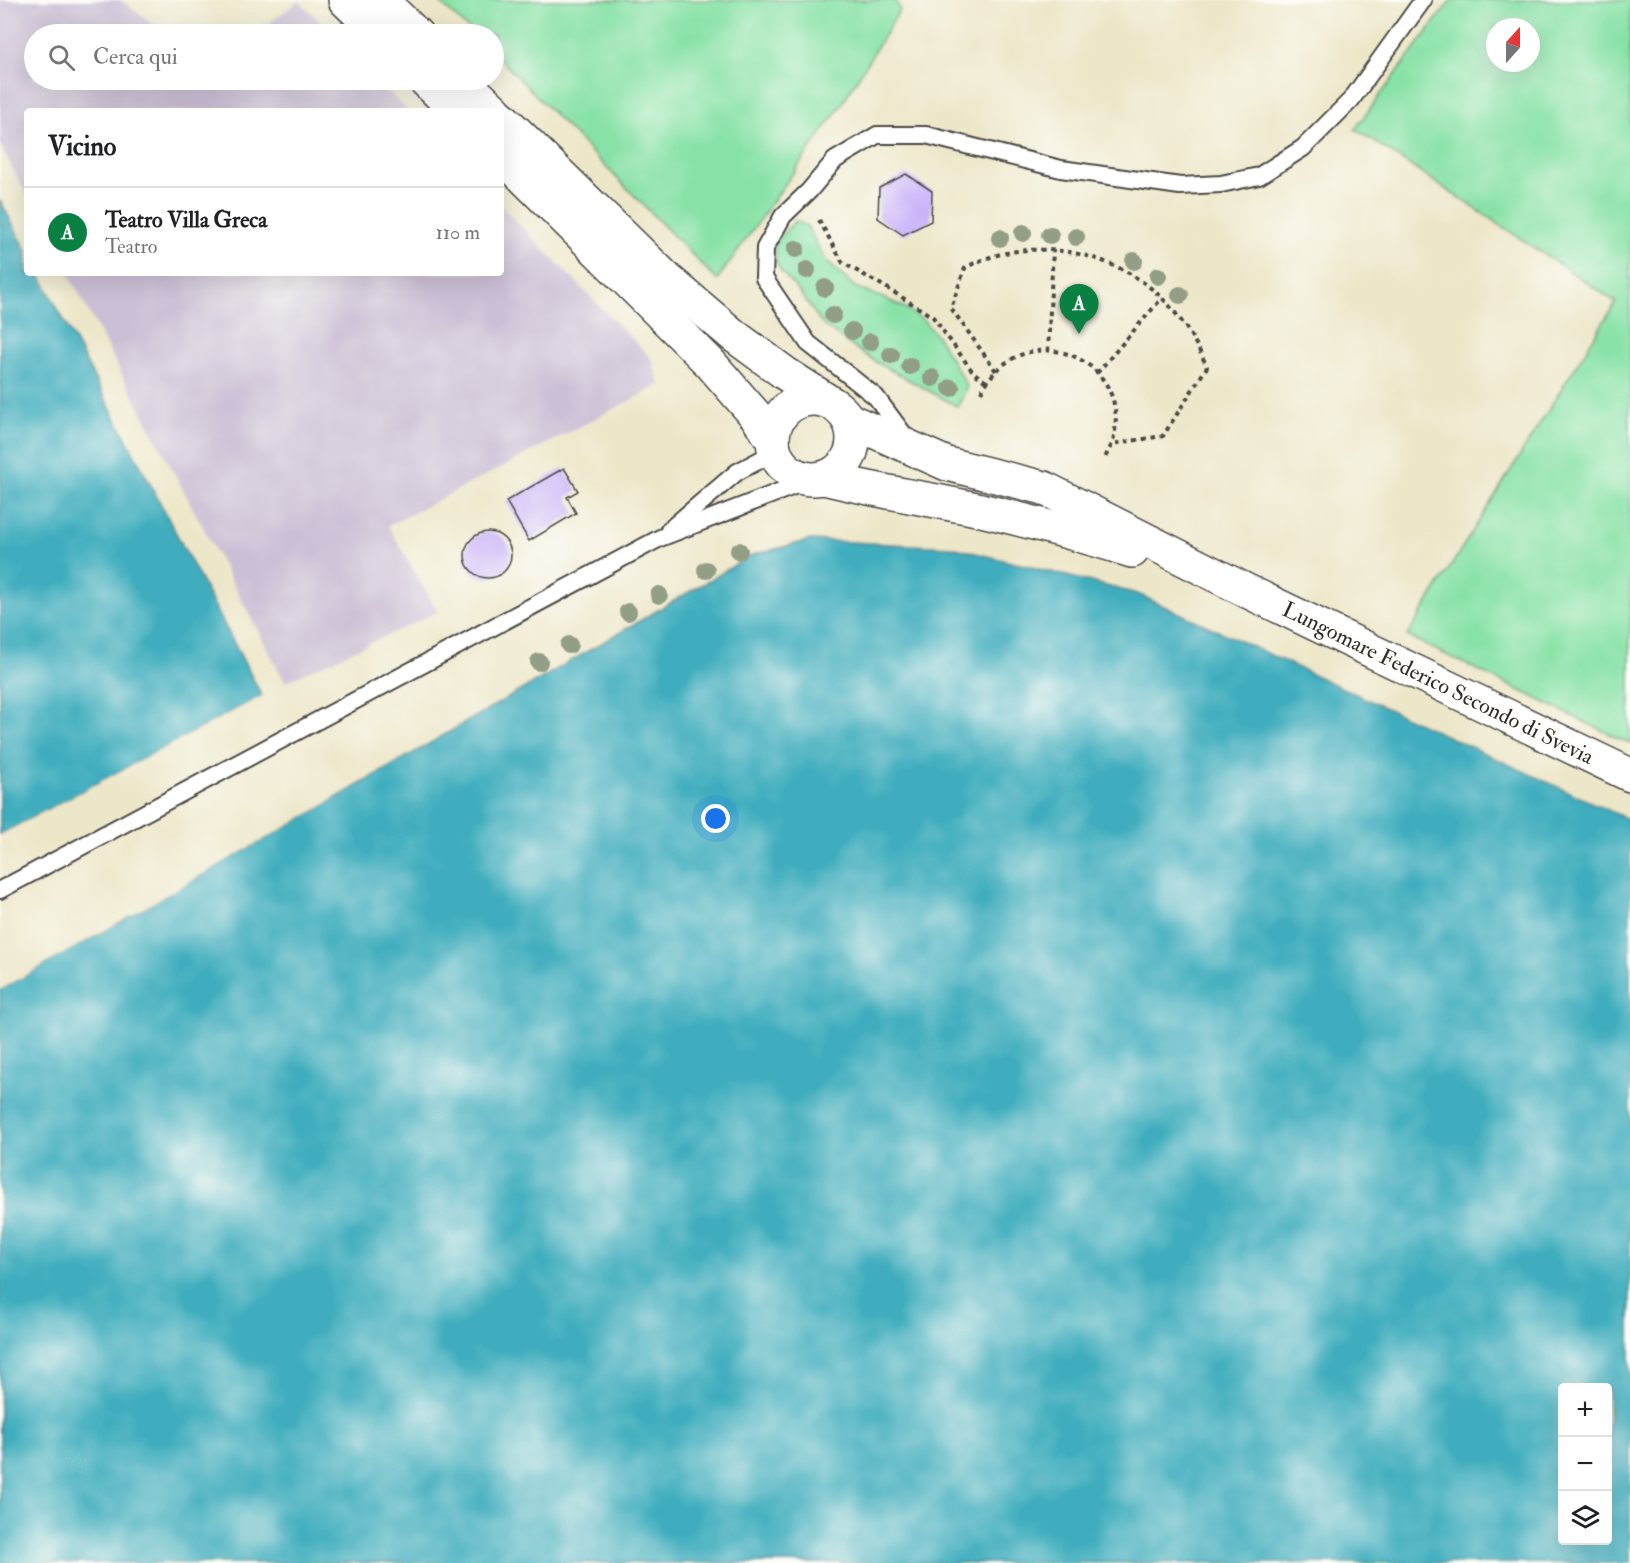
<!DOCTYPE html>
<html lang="it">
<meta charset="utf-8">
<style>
:root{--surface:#fff;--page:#f2f2f2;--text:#202124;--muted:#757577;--line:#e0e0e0;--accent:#0b8043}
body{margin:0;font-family:"IM FELL Double Pica",serif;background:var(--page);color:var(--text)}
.controls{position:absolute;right:18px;bottom:18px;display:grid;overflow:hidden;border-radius:6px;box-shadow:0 6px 24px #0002}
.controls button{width:54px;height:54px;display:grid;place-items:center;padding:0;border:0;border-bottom:2px solid var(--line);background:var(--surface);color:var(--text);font:30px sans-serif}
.compass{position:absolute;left:1486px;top:18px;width:54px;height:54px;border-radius:50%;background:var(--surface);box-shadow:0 6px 24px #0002;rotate:21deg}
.you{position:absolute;left:716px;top:819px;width:21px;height:21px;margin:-15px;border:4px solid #fff;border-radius:50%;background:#1a73e8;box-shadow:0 0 0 9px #1a73e833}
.badge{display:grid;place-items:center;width:39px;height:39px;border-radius:50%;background:var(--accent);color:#fff;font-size:20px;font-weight:700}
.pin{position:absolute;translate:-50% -50px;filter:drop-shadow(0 2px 3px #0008)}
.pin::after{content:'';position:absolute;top:32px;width:21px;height:18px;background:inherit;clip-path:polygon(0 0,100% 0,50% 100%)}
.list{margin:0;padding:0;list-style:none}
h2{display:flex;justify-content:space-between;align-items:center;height:78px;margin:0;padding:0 24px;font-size:26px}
h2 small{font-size:20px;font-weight:400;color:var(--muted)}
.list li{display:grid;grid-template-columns:39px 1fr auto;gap:18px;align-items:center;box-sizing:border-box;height:90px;padding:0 24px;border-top:2px solid var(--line)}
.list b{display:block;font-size:22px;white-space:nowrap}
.list p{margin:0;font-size:20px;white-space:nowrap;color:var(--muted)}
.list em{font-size:20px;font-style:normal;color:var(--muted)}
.icon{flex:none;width:33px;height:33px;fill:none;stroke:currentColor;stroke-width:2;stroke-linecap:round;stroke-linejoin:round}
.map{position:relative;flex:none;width:1630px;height:1563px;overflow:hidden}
.search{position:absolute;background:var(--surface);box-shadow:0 6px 24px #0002;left:24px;top:24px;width:480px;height:66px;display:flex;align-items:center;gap:15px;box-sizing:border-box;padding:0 21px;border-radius:33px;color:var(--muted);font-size:22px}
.panel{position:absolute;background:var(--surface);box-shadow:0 6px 24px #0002;left:24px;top:108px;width:480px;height:168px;border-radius:6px}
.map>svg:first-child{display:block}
.industrial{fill:#cbbfd5}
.green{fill:#88e2a7;stroke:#5a8669;stroke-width:1.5;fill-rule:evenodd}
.water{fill:#40adbe;stroke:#366c74;stroke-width:1.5;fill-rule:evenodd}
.pier{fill:#ede7c9}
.building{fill:#c5adf9}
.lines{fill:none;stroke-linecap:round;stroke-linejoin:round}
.service-casing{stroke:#484743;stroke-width:20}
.tertiary-casing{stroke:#484743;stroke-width:36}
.path{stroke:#484743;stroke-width:4;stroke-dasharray:4.5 4.5;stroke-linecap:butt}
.service{stroke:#fff;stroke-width:16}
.tertiary{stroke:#fff;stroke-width:33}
.tree{fill:#929e86}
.labels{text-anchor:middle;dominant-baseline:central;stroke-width:5;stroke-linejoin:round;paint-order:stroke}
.street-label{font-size:22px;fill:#2b2b2b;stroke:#fdfcf7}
</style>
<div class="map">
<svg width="1630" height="1563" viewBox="0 0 1630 1563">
<rect width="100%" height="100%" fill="#fdfcf7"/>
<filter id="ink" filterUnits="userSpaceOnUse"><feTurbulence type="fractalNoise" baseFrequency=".0167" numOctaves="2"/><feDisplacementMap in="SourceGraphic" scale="12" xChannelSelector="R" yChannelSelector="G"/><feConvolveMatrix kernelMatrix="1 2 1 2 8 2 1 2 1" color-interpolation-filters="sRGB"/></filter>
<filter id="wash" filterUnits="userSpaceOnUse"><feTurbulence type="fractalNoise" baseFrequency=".008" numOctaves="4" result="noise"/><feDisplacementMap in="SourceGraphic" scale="24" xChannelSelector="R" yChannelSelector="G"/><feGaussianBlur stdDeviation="1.35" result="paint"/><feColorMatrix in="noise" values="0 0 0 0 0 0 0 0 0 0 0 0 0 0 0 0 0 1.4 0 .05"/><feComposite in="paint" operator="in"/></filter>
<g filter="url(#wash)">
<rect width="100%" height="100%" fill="#ede7c9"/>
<g class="industrial">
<path d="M0 0H120L166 34H34V80H377L408 111H27V196L0 145Z"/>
<path d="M299 1 333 34H254Z"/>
<path d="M501 206 652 359 660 385 388 526 438 612 285 682 68 273H501Z"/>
</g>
<g class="green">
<path d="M437 0H896L900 10 840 107 717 280 494 53V34H474Z"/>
<path d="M1451 0H1630V744L1407 636 1616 302 1355 129ZM1495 27H1531V63H1495Z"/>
<path d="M795 221 807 226 826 261 855 287 888 300 905 308 923 320 938 337 967 386 958 407 876 362 847 343 823 325 800 293 780 270 776 261 775 242Z"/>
</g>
<g class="water">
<path d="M0 200 27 251V273H39L262 696 0 835Z"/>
<path d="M810 540 952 547 1138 594 1630 820V1563H0V990L331 801 752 555ZM1562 1388H1608V1540H1562Z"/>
</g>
<g class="pier">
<path d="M262 696 264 698 0 838V835Z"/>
<path d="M330 798 331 801 0 990V987Z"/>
</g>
<g id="blocks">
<g class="building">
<path d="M906 174 932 191 931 221 903 235 878 218 879 188Z"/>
<path d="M564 468 578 491 567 497 576 513 529 541 506 501Z"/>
<circle cx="488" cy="555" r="23"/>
</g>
</g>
</g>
<g filter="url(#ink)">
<use href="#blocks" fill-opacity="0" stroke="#484743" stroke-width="1.5"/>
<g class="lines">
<defs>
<g id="service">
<path d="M908 440 876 397 808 343 764 278 765 248 783 216 809 191 835 160 877 135H926L1061 169 1180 186 1221 184 1259 176 1303 148 1351 100 1423 0"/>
<path d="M669 530 737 472 775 452"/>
<path d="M0 890 660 538 812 479"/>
</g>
<g id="tertiary">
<path d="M345 0 380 34"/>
<path d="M381 0 416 34"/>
<path d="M425 80 457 111"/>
<path d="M462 80 495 111"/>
<path d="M501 117 667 279 733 335 786 374 831 403"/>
<path d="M501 155 710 363 757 417 773 440"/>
<circle cx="813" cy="439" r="40"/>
<path d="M849 420 947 464 1044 488 1247 591 1630 775"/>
<path d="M824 478C876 491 929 499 981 510 1032 522 1082 535 1132 551"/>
</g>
</defs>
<use href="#service" class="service-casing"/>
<use href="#tertiary" class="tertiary-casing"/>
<g class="path">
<path d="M819 220 843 263 887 288 933 317 973 372 986 382"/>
<path d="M1048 351 1053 250"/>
<path d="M996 371 951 308 965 268C1026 234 1112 249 1162 298 1182 318 1196 342 1207 367L1163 436 1112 444"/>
<path d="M1097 373 1162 298"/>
<path d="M981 392C1022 314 1131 355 1114 437 1113 444 1108 451 1105 458"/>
</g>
<use href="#service" class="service"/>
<use href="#tertiary" class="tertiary"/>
</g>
<g class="tree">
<circle cx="1023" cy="233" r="9"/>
<circle cx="1050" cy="235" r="9"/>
<circle cx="1076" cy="237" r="9"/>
<circle cx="1000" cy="238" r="9"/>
<circle cx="796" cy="249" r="9"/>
<circle cx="1134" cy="261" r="9"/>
<circle cx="807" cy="270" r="9"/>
<circle cx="1158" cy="276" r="9"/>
<circle cx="825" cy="288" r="9"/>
<circle cx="1180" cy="295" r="9"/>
<circle cx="833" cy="315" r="9"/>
<circle cx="852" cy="331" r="9"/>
<circle cx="870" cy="342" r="9"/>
<circle cx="891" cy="355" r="9"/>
<circle cx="910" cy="366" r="9"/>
<circle cx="932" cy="378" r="9"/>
<circle cx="951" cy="388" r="9"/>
<circle cx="739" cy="551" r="9"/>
<circle cx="706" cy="570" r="9"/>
<circle cx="659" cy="595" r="9"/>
<circle cx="628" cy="612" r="9"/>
<circle cx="569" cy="645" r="9"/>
<circle cx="539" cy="662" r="9"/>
</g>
</g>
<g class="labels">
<g class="street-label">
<text transform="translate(1438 683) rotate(26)">Lungomare Federico Secondo di Svevia</text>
</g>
</g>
</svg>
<div class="controls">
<button>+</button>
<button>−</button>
<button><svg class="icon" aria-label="layers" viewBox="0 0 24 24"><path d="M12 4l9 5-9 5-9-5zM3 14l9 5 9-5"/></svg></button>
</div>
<svg class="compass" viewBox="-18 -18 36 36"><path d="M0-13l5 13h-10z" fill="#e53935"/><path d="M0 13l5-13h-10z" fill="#757577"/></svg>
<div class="you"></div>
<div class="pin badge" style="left:1079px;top:334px">A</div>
<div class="search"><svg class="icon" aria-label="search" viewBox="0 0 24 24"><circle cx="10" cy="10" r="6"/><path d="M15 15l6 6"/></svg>Cerca qui</div>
<section class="panel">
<h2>Vicino<small></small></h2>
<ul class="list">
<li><span class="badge">A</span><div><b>Teatro Villa Greca</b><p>Teatro</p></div><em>110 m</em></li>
</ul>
</section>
</div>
